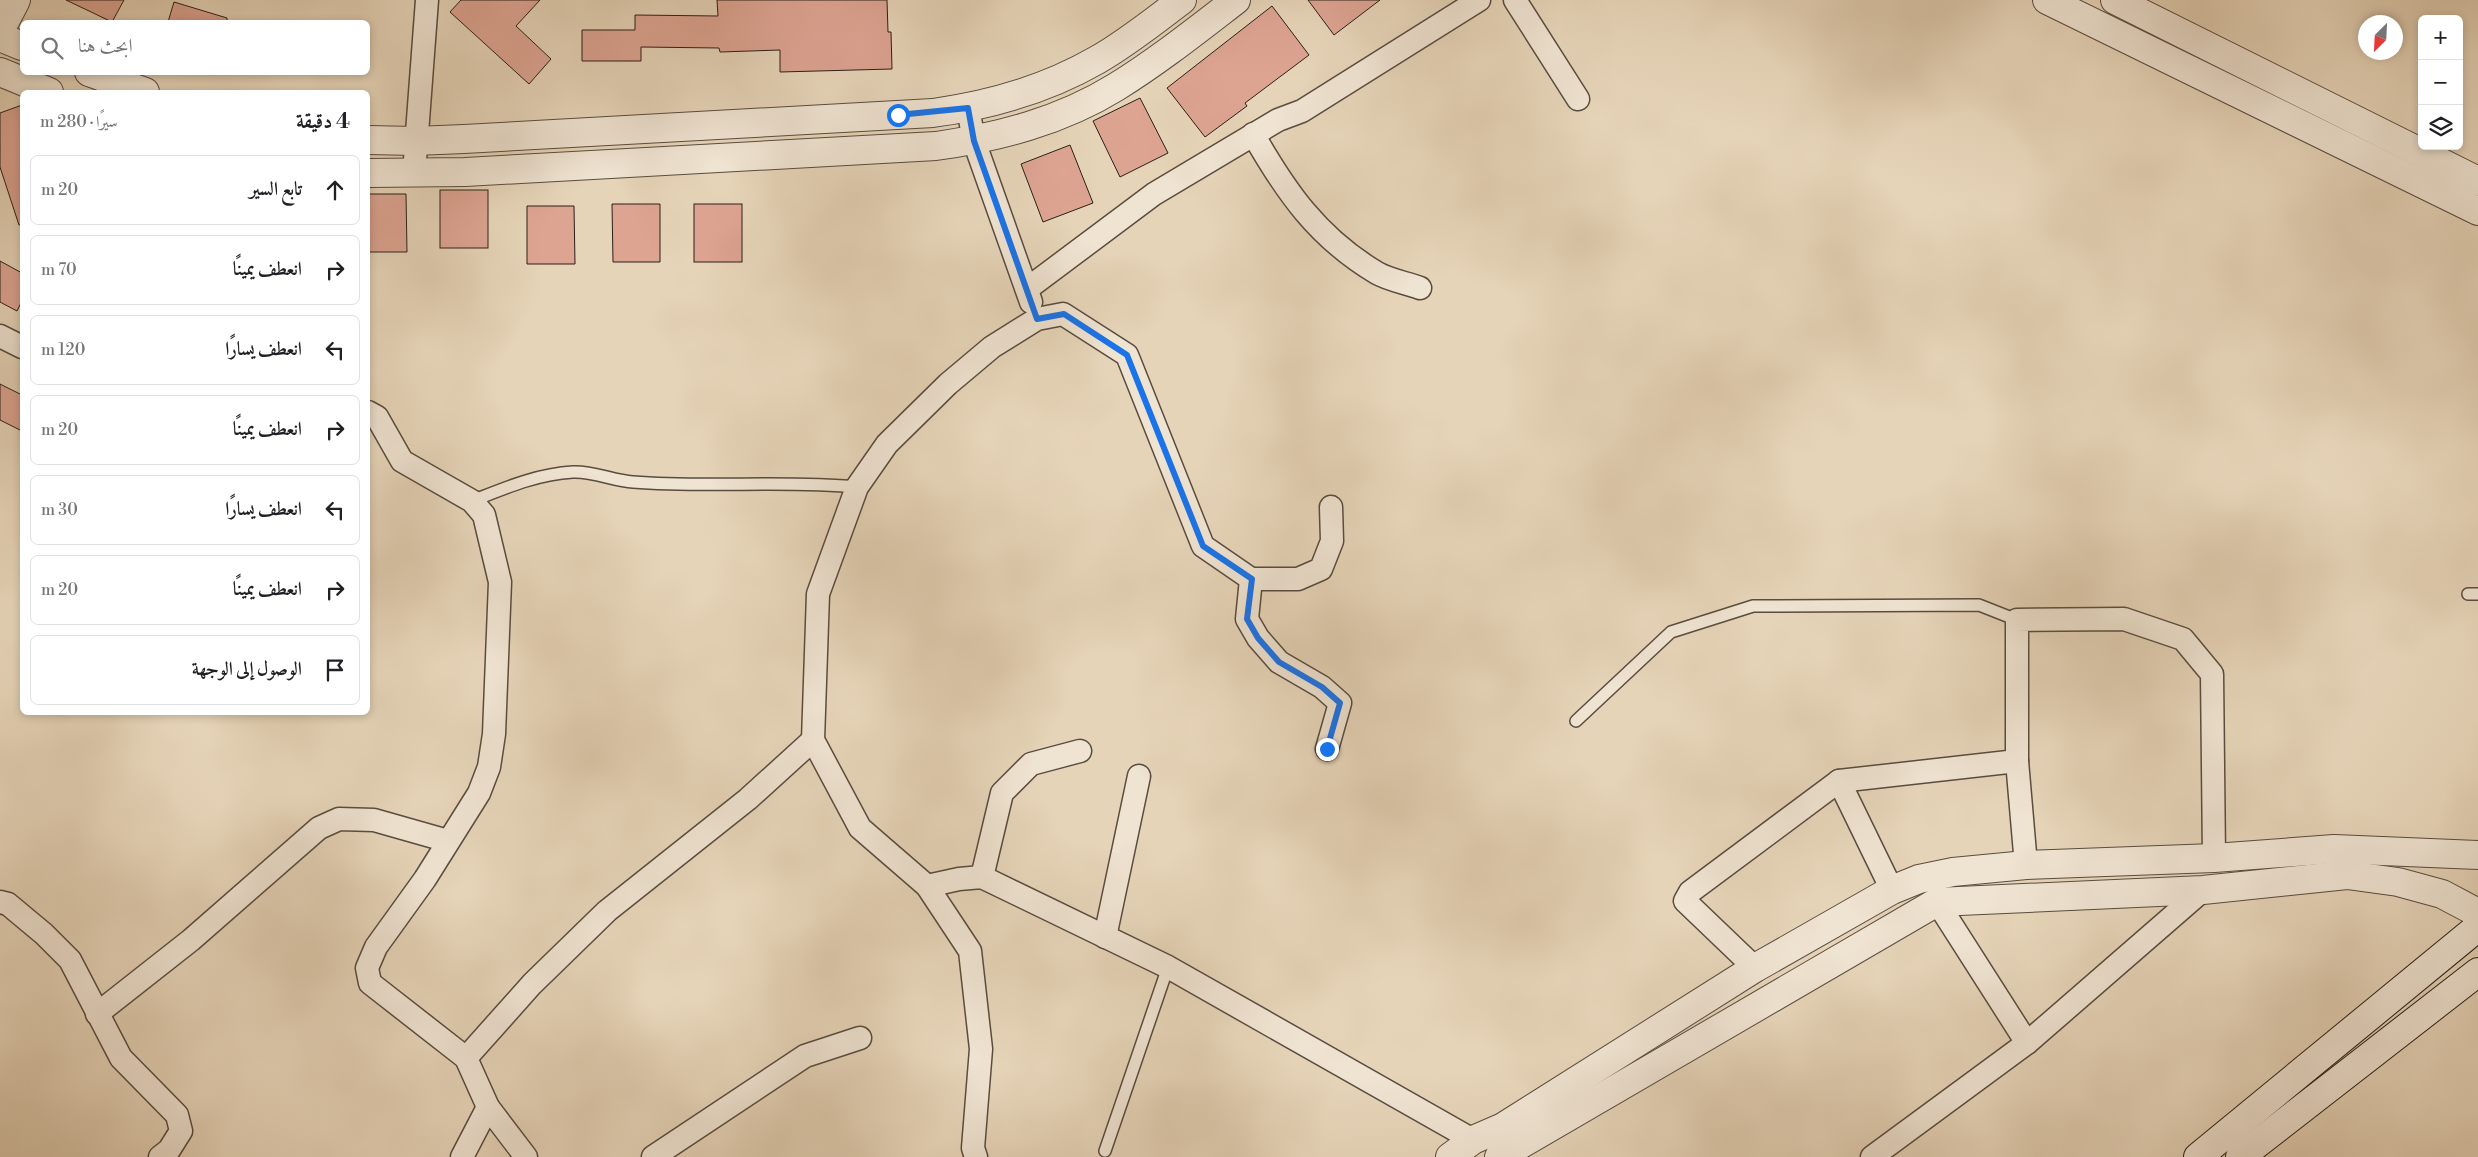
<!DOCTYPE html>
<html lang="ar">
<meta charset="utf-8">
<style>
:root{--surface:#fff;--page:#f2f2f2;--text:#202124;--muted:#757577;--line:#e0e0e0}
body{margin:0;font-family:"Libre Bodoni",Amiri,serif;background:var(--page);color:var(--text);direction:rtl}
.controls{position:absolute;right:15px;top:15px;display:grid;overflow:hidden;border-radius:8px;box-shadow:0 2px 8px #0003}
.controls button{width:45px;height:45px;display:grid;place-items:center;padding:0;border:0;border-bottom:1px solid var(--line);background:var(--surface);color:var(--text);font:25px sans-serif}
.compass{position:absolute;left:2358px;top:15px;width:45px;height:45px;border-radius:50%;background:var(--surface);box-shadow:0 2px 8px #0003;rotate:204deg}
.stop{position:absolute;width:15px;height:15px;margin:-11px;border:4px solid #1a73e8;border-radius:50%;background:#fff}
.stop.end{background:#1a73e8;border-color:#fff;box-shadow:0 1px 5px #0008}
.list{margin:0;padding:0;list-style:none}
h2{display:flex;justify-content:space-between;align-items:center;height:65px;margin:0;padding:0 20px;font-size:21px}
h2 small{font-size:16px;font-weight:400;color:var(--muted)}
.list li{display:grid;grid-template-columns:32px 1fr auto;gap:15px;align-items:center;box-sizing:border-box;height:70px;margin:0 10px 10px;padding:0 10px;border:1px solid var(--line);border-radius:8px}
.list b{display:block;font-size:19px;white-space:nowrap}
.list em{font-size:16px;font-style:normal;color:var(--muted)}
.icon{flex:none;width:28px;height:28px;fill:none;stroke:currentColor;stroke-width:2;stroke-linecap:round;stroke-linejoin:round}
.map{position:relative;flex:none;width:2478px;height:1157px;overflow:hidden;direction:ltr}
.search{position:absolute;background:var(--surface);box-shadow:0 2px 8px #0003;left:20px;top:20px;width:350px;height:55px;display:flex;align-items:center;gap:12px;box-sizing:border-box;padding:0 18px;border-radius:8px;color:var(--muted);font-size:19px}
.panel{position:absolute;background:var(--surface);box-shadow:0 2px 8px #0003;left:20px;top:90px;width:350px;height:625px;border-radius:8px;direction:rtl}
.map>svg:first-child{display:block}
.building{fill:#dda492;stroke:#2a1f18}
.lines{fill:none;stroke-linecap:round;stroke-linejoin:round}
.service-casing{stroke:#594c40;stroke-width:14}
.minor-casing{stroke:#594c40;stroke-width:25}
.tertiary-casing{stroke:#594c40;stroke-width:30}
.secondary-casing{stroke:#2a1f18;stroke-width:30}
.service{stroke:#efe3d1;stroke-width:11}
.minor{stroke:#efe3d1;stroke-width:22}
.tertiary{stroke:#efe3d1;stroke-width:28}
.secondary{stroke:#efe3d1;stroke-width:28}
.route{stroke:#1a73e8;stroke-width:6}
</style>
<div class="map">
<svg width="2478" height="1157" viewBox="0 0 2478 1157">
<rect width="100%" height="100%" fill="#e6d4b8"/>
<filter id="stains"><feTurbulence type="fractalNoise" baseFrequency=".004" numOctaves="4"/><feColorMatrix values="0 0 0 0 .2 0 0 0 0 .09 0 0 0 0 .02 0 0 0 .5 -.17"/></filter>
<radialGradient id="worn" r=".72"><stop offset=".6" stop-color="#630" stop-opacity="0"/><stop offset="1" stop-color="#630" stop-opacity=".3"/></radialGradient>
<g class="building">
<path d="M66 0H124L112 22Z"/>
<path d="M461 0H540L516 26 551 59 529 84 450 12Z"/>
<path d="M717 0H887L888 32H891L892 69 780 72V50L720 52 719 48 641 47V61H582V30H635V15L718 16Z"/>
<path d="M1308 0H1380L1334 35Z"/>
<path d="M174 2 227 18V22H168Z"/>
<path d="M1272 6 1309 55 1245 103 1247 106 1205 137 1167 88Z"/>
<path d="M1140 98 1168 153 1120 177 1093 121Z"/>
<path d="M22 105V225H19L0 167V113Z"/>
<path d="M1070 145 1093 203 1043 222 1021 164Z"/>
<rect x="440" y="190" width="48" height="58"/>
<path d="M368 194H406L407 252H368Z"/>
<path d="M612 204H660V262H613Z"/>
<rect x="694" y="204" width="48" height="58"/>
<path d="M527 206H574L575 264H527Z"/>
<path d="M0 261 22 273V301L17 311 0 302Z"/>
<path d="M0 384 22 395V431L0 420Z"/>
</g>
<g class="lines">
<defs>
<g id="service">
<path d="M472 501C505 488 537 474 573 472 593 471 614 481 633 482 708 488 783 480 857 487"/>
<path d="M2468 594H2478"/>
<path d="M1576 721 1671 632 1753 606 1979 605 2017 620"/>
<path d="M1105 1151 1168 967"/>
</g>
<g id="minor">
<path d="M1515 0 1578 99"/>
<path d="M968 108 974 141 1031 302"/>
<path d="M1253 134C1286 192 1318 238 1377 273 1389 280 1407 283 1420 288"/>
<path d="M414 173 427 0"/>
<path d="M1027 289 1154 194 1278 120 1302 111 1479 0"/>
<path d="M0 336 22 347"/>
<path d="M368 412 377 417 402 461 472 501 484 515 500 582 494 734 489 767 479 793 425 879 376 947 367 968 370 983 466 1058 488 1107 526 1157"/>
<path d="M1251 579H1298L1321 569 1332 541 1331 507"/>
<path d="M1839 781 1892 890"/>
<path d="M2026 865 2017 761V620L2124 619 2183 639 2212 674 2214 858"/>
<path d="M982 877 1002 793 1031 764 1080 751"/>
<path d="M927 886 959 879 982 877 1168 967 1473 1140"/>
<path d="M0 902 8 904 44 934 70 960 121 1058 177 1115 181 1131 169 1150 160 1157"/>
<path d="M1937 902 2027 1043"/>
<path d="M1105 937 1139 776"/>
<path d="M1755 968 1685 901 1690 892 1839 781 2017 761"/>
<path d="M97 1014 191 940 319 828 339 819 374 820 448 841"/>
<path d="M466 1058 532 984 607 911 748 799 813 740"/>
<path d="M462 1157 488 1107"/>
<path d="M653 1157 805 1056 860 1038"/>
<path d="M976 1157 973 1148 981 1049 970 951 927 886 860 828 813 740 818 594 857 487 887 444 948 384 992 347 1037 319 1063 314 1127 355 1203 546 1251 579 1247 619 1258 638 1279 662 1322 687 1340 703 1327 749"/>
<path d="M1872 1157 2027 1043 2203 890"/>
</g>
<g id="tertiary">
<path d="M2047 0 2478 211"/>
<path d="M2115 0 2478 181"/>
<path d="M0 31 16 0"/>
<path d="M0 37 22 46"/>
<path d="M0 72 49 92"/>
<path d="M89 72 145 92"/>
<path d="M368 140 415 141 464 139 933 113C991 105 1045 90 1097 60 1127 43 1154 21 1182 0"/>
<path d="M368 173 465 172 936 146C999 137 1061 121 1116 87 1158 61 1197 30 1236 0"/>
<path d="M1450 1157 1473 1140 1503 1127 1755 968 1892 890 1919 879 1953 872 2026 865 2214 858 2334 849 2478 855"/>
<path d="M1499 1157 1937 902 2203 890 2347 875 2398 882 2442 894 2478 913"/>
</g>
<g id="secondary">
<path d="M2198 1157 2478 927"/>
<path d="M2240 1157 2478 972"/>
</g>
</defs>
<use href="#service" class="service-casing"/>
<use href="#minor" class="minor-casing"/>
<use href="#tertiary" class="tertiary-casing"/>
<use href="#secondary" class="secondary-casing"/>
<use href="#service" class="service"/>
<use href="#minor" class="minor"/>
<use href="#tertiary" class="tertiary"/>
<use href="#secondary" class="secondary"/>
</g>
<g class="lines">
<path class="route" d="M898 115 968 108 974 141 1037 319 1064 314 1127 355 1203 546 1252 579 1247 619 1258 638 1279 662 1322 687 1340 703 1327 749"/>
</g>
<rect width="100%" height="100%" filter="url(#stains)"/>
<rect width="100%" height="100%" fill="url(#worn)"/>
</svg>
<div class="controls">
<button>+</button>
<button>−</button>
<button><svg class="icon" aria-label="layers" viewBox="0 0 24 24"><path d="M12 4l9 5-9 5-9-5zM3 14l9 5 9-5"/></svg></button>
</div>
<svg class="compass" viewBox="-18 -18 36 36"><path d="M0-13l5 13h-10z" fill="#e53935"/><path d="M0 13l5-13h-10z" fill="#757577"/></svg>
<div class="stop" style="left:898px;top:115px"></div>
<div class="stop end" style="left:1327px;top:749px"></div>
<div class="search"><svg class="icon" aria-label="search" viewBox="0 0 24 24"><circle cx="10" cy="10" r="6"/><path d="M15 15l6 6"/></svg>ابحث هنا</div>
<section class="panel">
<h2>4 دقيقة<small>سيرًا · 280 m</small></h2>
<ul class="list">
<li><svg class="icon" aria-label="ahead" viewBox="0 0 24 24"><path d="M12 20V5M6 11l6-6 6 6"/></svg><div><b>تابع السير</b></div><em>20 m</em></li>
<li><svg class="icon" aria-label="right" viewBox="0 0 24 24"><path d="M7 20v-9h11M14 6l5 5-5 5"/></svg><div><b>انعطف يمينًا</b></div><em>70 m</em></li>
<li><svg class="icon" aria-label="left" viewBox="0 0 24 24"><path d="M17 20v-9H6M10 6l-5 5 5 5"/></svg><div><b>انعطف يسارًا</b></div><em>120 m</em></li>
<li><svg class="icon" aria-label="right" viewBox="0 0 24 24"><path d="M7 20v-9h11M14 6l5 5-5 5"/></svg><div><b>انعطف يمينًا</b></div><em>20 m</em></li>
<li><svg class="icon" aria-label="left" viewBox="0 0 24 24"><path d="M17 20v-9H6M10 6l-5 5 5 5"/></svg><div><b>انعطف يسارًا</b></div><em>30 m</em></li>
<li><svg class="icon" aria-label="right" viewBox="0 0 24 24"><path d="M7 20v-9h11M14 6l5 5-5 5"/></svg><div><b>انعطف يمينًا</b></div><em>20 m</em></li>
<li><svg class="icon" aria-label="arrive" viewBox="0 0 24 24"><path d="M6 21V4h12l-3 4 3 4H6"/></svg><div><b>الوصول إلى الوجهة</b></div></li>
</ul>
</section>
</div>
